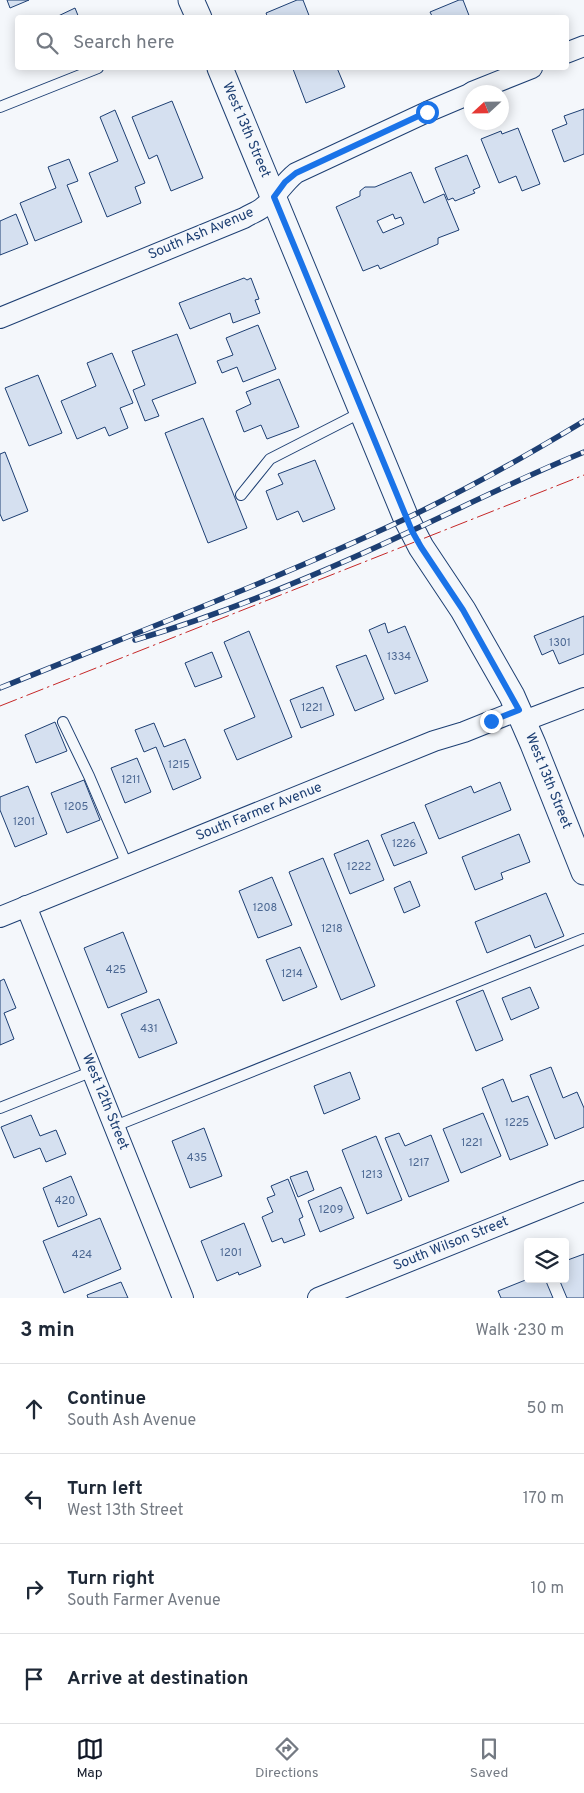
<!DOCTYPE html>
<meta charset="utf-8">
<style>
:root{--surface:#fff;--page:#f6f6f7;--text:#1f2937;--muted:#747a83;--line:#e0e1e3;--accent:#111827}
body{margin:0;font-family:Overpass,sans-serif;background:var(--page);color:var(--text)}
.controls{position:absolute;right:15px;bottom:15px;display:grid;overflow:hidden;border-radius:5px;box-shadow:0 2px 12px #0003}
.controls button{width:45px;height:45px;display:grid;place-items:center;padding:0;border:0;border-bottom:1px solid var(--line);background:var(--surface);color:var(--text);font:25px sans-serif}
.compass{position:absolute;left:464px;top:85px;width:45px;height:45px;border-radius:50%;background:var(--surface);box-shadow:0 2px 12px #0003;rotate:248deg}
.stop{position:absolute;width:15px;height:15px;margin:-11px;border:4px solid #1a73e8;border-radius:50%;background:#fff}
.stop.end{background:#1a73e8;border-color:#fff;box-shadow:0 1px 5px #0008}
.list{margin:0;padding:0;list-style:none}
h2{display:flex;justify-content:space-between;align-items:center;height:65px;margin:0;padding:0 20px;font-size:21px}
h2 small{font-size:16px;font-weight:400;color:var(--muted)}
.list li{display:grid;grid-template-columns:32px 1fr auto;gap:15px;align-items:center;box-sizing:border-box;height:90px;padding:0 20px;border-top:1px solid var(--line)}
.list b{display:block;font-size:19px;white-space:nowrap}
.list p{margin:0;font-size:16px;white-space:nowrap;color:var(--muted)}
.list em{font-size:16px;font-style:normal;color:var(--muted)}
.icon{flex:none;width:28px;height:28px;fill:none;stroke:currentColor;stroke-width:2;stroke-linecap:round;stroke-linejoin:round}
.map{position:relative;flex:none;width:584px;height:1298px;overflow:hidden}
.search{position:absolute;background:var(--surface);box-shadow:0 2px 12px #0003;left:15px;right:15px;top:15px;height:55px;display:flex;align-items:center;gap:12px;box-sizing:border-box;padding:0 18px;border-radius:5px;color:var(--muted);font-size:19px}
.sheet{height:425px;background:var(--surface)}
nav{display:flex;justify-content:space-around;align-items:center;box-sizing:border-box;height:70px;border-top:1px solid var(--line);background:var(--surface);font-size:14px;color:var(--muted)}
nav a{display:grid;justify-items:center;gap:2px}
nav .on{color:var(--accent)}
.map>svg:first-child{display:block}
.building{fill:#d5e0f0;stroke:#1d3f73;fill-rule:evenodd}
.lines{fill:none;stroke-linecap:round;stroke-linejoin:round}
.service-casing{stroke:#1d3f73;stroke-width:12}
.minor-casing{stroke:#1d3f73;stroke-width:22}
.tertiary-casing{stroke:#1d3f73;stroke-width:27}
.service{stroke:#f4f7fb;stroke-width:10}
.minor{stroke:#f4f7fb;stroke-width:20}
.tertiary{stroke:#f4f7fb;stroke-width:25}
.rail-casing{stroke:#1d3f73;stroke-width:5.5}
.rail{stroke:#f4f7fb;stroke-width:4;stroke-dasharray:11;stroke-linecap:butt}
.power{stroke:#c62828;stroke-width:1;stroke-dasharray:18 4 2.5 4;stroke-linecap:butt}
.route{stroke:#1a73e8;stroke-width:6}
.labels{text-anchor:middle;dominant-baseline:central;stroke-width:4;stroke-linejoin:round;paint-order:stroke}
.number-label{font-size:11px;fill:#4b6792}
.street-label{font-size:14px;fill:#1d3f73;stroke:#f4f7fb}
</style>
<div class="map">
<svg width="584" height="1298" viewBox="0 0 584 1298">
<rect width="100%" height="100%" fill="#f4f7fb"/>
<g class="building">
<path d="M7 0H29L10 8Z"/>
<path d="M297 0H303L310 18H268L266 13Z"/>
<path d="M459 0H463L470 18H433L430 12Z"/>
<path d="M75 8 79 18H54Z"/>
<path d="M297 68H337L345 87 306 103 293 69Z"/>
<path d="M172 101 203 178 171 191 157 155 149 159 132 117Z"/>
<path d="M584 109V154L564 162 552 130 567 124 564 116Z"/>
<path d="M115 110 145 183 135 187 141 203 107 217 89 173 118 161 100 117Z"/>
<path d="M518 128 540 184 522 191 516 176 499 183 481 139 501 131 502 134Z"/>
<path d="M467 155 480 187 473 190 475 193 455 201 453 198 448 200 435 168Z"/>
<path d="M69 159 78 181 67 185 82 222 35 241 20 203 56 188 48 167Z"/>
<path d="M411 172 424 203 444 194 459 230 438 238V244L380 269 378 265 363 271 336 207 360 196V191L365 187H375ZM393 214 395 219 401 217 404 224 383 233 377 221Z"/>
<path d="M16 214 28 244 0 255V221Z"/>
<path d="M244 278 247 280 251 278 259 299 255 300 260 313 233 323 230 313 190 329 179 303Z"/>
<path d="M258 325 276 369 243 382 237 367 222 373 217 361 233 355 226 338Z"/>
<path d="M177 334 196 383 152 400 159 416 145 421 133 390 145 385 132 351Z"/>
<path d="M112 353 133 403 120 408 128 428 109 436 105 427 77 439 61 401 96 386 87 363Z"/>
<path d="M38 375 62 433 29 446 5 388Z"/>
<path d="M279 379 299 427 267 439 261 425 244 432 236 411 251 404 246 392Z"/>
<path d="M203 418 247 528 208 543 165 433Z"/>
<path d="M5 452 28 511 3 521 0 514V454Z"/>
<path d="M315 460 335 509 303 522 298 511 277 520 266 491 283 484 278 474Z"/>
<path d="M584 616V654L559 664 553 650 542 655 534 636Z"/>
<path d="M385 623 388 633 405 626 428 681 395 694 369 630Z"/>
<path d="M249 631 292 737 237 760 224 730 255 717 224 642Z"/>
<path d="M212 652 222 677 195 687 185 663Z"/>
<path d="M366 655 384 699 355 711 336 666Z"/>
<path d="M323 687 334 715 301 728 290 700Z"/>
<path d="M55 722 67 751 36 763 25 735Z"/>
<path d="M154 723 164 747 185 739 201 778 173 790 156 747 144 752 135 730Z"/>
<path d="M137 758 151 792 125 803 111 768Z"/>
<path d="M84 780 100 820 67 833 51 793Z"/>
<path d="M500 782 511 810 439 839 425 805 471 786 474 793Z"/>
<path d="M28 786 47 834 15 847 0 810V797Z"/>
<path d="M414 822 427 853 394 866 381 835Z"/>
<path d="M519 834 530 862 501 873 503 879 475 890 462 857Z"/>
<path d="M368 840 384 880 350 894 334 854Z"/>
<path d="M323 858 375 986 341 1000 289 872Z"/>
<path d="M272 877 292 925 258 938 239 891Z"/>
<path d="M410 881 420 906 404 913 394 888Z"/>
<path d="M546 893 564 936 535 948 530 935 487 953 475 922Z"/>
<path d="M123 932 147 992 108 1008 84 948Z"/>
<path d="M300 947 317 987 283 1001 266 960Z"/>
<path d="M4 979 16 1008 4 1013 14 1039 0 1045V981Z"/>
<path d="M530 987 539 1008 511 1020 502 998Z"/>
<path d="M483 990 503 1040 476 1051 456 1001Z"/>
<path d="M159 999 177 1043 139 1058 121 1014Z"/>
<path d="M551 1067 563 1098 577 1092 584 1108V1127L555 1139 530 1075Z"/>
<path d="M350 1072 360 1099 324 1114 314 1086Z"/>
<path d="M503 1079 512 1102 528 1096 548 1145 510 1160 482 1088Z"/>
<path d="M483 1113 501 1156 461 1173 443 1129Z"/>
<path d="M31 1115 40 1136 56 1130 66 1154 46 1162 40 1148 14 1158 1 1127Z"/>
<path d="M204 1128 222 1176 190 1188 172 1141Z"/>
<path d="M399 1133 405 1146 431 1135 449 1181 409 1197 385 1138Z"/>
<path d="M376 1136 402 1200 367 1214 342 1150Z"/>
<path d="M307 1171 314 1190 298 1197 290 1177Z"/>
<path d="M71 1176 87 1215 58 1227 43 1188Z"/>
<path d="M288 1179 303 1217 299 1219 305 1235 284 1243 282 1238 272 1242 262 1217 273 1212 267 1198 275 1195 271 1186Z"/>
<path d="M341 1187 354 1218 320 1232 308 1201Z"/>
<path d="M100 1218 121 1269 64 1293 43 1241Z"/>
<path d="M244 1223 261 1266 239 1275 238 1272 217 1281 201 1241Z"/>
<path d="M584 1254V1298H567L559 1279H565V1261Z"/>
<path d="M528 1279H545L553 1298H501L498 1291Z"/>
<path d="M121 1282 128 1298H88L87 1295Z"/>
</g>
<g class="lines">
<defs>
<g id="service">
<path d="M0 107 98 68"/>
<path d="M241 495 270 459 362 412"/>
<path d="M63 722 89 776 127 865"/>
<path d="M0 1108 93 1071"/>
<path d="M115 1126 584 939"/>
</g>
<g id="minor">
<path d="M566 53 584 46"/>
<path d="M472 92 532 68"/>
<path d="M0 318 244 218C250 214 257 212 262 208 275 199 283 183 296 173L427 112 472 93"/>
<path d="M524 721 584 698"/>
<path d="M26 906 183 1298"/>
<path d="M0 917 434 741 464 732 519 710"/>
<path d="M318 1298 584 1191"/>
</g>
<g id="tertiary">
<path d="M191 0 199 18"/>
<path d="M220 68 406 518 421 547 463 610 512 696 533 744 584 872"/>
</g>
</defs>
<use href="#service" class="service-casing"/>
<use href="#minor" class="minor-casing"/>
<use href="#tertiary" class="tertiary-casing"/>
<use href="#service" class="service"/>
<use href="#minor" class="minor"/>
<use href="#tertiary" class="tertiary"/>
<defs>
<g id="rail">
<path d="M135 640C230 612 322 573 411 531 469 504 525 476 584 452"/>
<path d="M0 688C135 633 273 581 405 519 466 490 526 456 584 421"/>
</g>
</defs>
<use href="#rail" class="rail-casing"/>
<use href="#rail" class="rail"/>
<path class="power" d="M0 706 584 475"/>
</g>
<g class="lines">
<path class="route" d="M427 112 296 173 285 182 274 197 412 531 421 547 463 610 519 710 491 721"/>
</g>
<g class="labels">
<g class="number-label">
<text x="560" y="643">1301</text>
<text x="399" y="657">1334</text>
<text x="312" y="708">1221</text>
<text x="179" y="765">1215</text>
<text x="131" y="780">1211</text>
<text x="76" y="807">1205</text>
<text x="24" y="822">1201</text>
<text x="404" y="844">1226</text>
<text x="359" y="867">1222</text>
<text x="265" y="908">1208</text>
<text x="332" y="929">1218</text>
<text x="116" y="970">425</text>
<text x="292" y="974">1214</text>
<text x="149" y="1029">431</text>
<text x="517" y="1123">1225</text>
<text x="472" y="1143">1221</text>
<text x="197" y="1158">435</text>
<text x="419" y="1163">1217</text>
<text x="372" y="1175">1213</text>
<text x="65" y="1201">420</text>
<text x="331" y="1210">1209</text>
<text x="231" y="1253">1201</text>
<text x="82" y="1255">424</text>
</g>
<g class="street-label">
<text transform="translate(246 130) rotate(67)">West 13th Street</text>
<text transform="translate(201 234) rotate(-23)">South Ash Avenue</text>
<text transform="translate(548 781) rotate(68)">West 13th Street</text>
<text transform="translate(259 812) rotate(-22)">South Farmer Avenue</text>
<text transform="translate(105 1102) rotate(68)">West 12th Street</text>
<text transform="translate(451 1244) rotate(-22)">South Wilson Street</text>
</g>
</g>
</svg>
<div class="controls">
<button><svg class="icon" aria-label="layers" viewBox="0 0 24 24"><path d="M12 4l9 5-9 5-9-5zM3 14l9 5 9-5"/></svg></button>
</div>
<svg class="compass" viewBox="-18 -18 36 36"><path d="M0-13l5 13h-10z" fill="#e53935"/><path d="M0 13l5-13h-10z" fill="#747a83"/></svg>
<div class="stop" style="left:427px;top:112px"></div>
<div class="stop end" style="left:491px;top:721px"></div>
<div class="search"><svg class="icon" aria-label="search" viewBox="0 0 24 24"><circle cx="10" cy="10" r="6"/><path d="M15 15l6 6"/></svg>Search here</div>
</div>
<section class="sheet">
<h2>3 min<small>Walk · 230 m</small></h2>
<ul class="list">
<li><svg class="icon" aria-label="ahead" viewBox="0 0 24 24"><path d="M12 20V5M6 11l6-6 6 6"/></svg><div><b>Continue</b><p>South Ash Avenue</p></div><em>50 m</em></li>
<li><svg class="icon" aria-label="left" viewBox="0 0 24 24"><path d="M17 20v-9H6M10 6l-5 5 5 5"/></svg><div><b>Turn left</b><p>West 13th Street</p></div><em>170 m</em></li>
<li><svg class="icon" aria-label="right" viewBox="0 0 24 24"><path d="M7 20v-9h11M14 6l5 5-5 5"/></svg><div><b>Turn right</b><p>South Farmer Avenue</p></div><em>10 m</em></li>
<li><svg class="icon" aria-label="arrive" viewBox="0 0 24 24"><path d="M6 21V4h12l-3 4 3 4H6"/></svg><div><b>Arrive at destination</b></div></li>
</ul>
</section>
<nav>
<a class="on"><svg class="icon" aria-label="map" viewBox="0 0 24 24"><path d="M3 6l6-2 6 2 6-2v14l-6 2-6-2-6 2zM9 4v14M15 6v14"/></svg>Map</a>
<a><svg class="icon" aria-label="directions" viewBox="0 0 24 24"><path d="M12 3l9 9-9 9-9-9zM9 14v-3h6M13 9l2 2-2 2"/></svg>Directions</a>
<a><svg class="icon" aria-label="saved" viewBox="0 0 24 24"><path d="M7 4h10v16l-5-4-5 4z"/></svg>Saved</a>
</nav>
